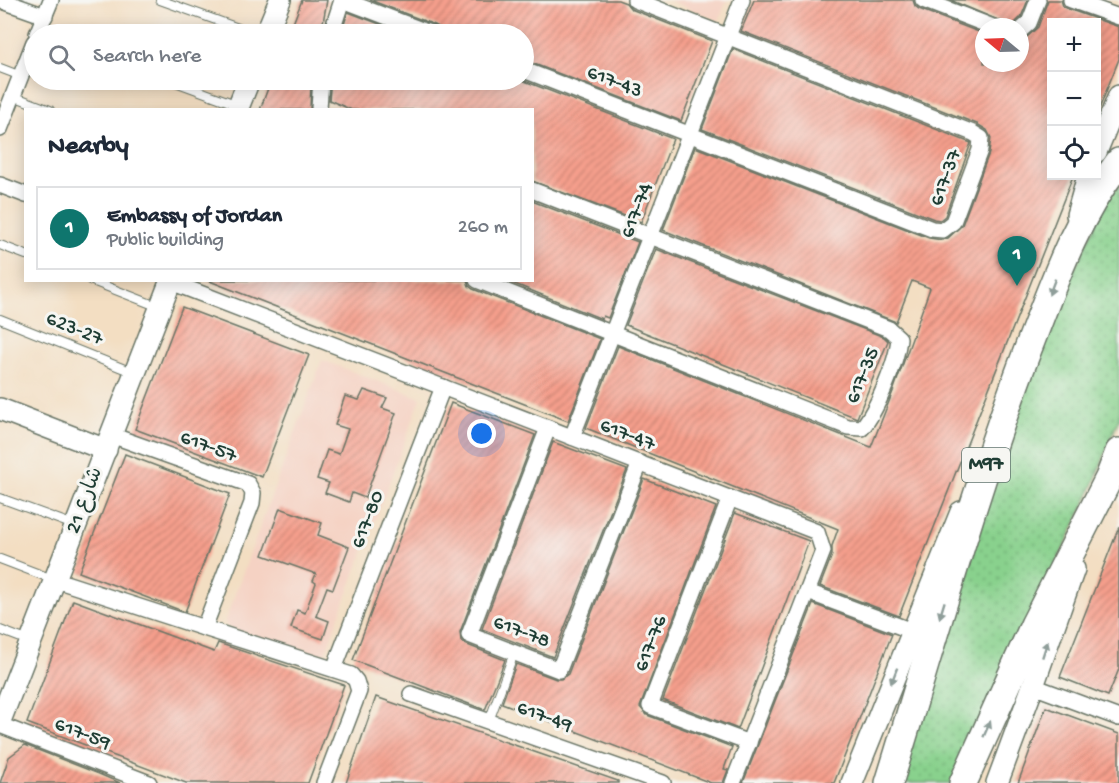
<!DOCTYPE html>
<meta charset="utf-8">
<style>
:root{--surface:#fff;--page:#f2f2f3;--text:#1f2937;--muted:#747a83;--line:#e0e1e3;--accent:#0f766e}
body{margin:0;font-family:"Gochi Hand","Playpen Sans Arabic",sans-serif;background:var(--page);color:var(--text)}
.controls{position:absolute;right:18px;top:18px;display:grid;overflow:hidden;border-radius:0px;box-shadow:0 3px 15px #0003}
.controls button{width:54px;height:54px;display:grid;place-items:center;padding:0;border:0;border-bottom:2px solid var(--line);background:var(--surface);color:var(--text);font:30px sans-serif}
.compass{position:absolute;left:975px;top:18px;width:54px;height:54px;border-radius:50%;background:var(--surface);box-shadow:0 3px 15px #0003;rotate:289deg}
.you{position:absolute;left:482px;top:434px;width:21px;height:21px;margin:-15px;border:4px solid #fff;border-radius:50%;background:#1a73e8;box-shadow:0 0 0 9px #1a73e833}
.badge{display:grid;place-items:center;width:39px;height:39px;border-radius:50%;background:var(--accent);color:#fff;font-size:20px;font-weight:700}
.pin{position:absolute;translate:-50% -50px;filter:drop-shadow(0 2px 3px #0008)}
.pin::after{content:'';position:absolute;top:32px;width:21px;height:18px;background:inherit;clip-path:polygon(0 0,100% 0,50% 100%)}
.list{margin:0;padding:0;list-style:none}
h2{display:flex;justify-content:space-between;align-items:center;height:78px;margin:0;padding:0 24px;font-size:26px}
h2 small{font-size:20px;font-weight:400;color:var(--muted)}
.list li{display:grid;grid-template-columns:39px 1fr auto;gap:18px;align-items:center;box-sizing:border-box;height:84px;margin:0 12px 12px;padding:0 12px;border:2px solid var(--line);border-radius:0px}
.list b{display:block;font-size:22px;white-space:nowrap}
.list p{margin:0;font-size:20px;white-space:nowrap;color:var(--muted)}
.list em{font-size:20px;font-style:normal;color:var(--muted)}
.icon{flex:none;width:33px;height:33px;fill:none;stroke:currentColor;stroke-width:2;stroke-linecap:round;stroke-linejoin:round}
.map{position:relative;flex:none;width:1119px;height:783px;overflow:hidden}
.search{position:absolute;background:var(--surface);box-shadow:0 3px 15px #0003;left:24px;top:24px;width:510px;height:66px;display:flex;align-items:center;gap:15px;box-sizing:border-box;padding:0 21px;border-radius:33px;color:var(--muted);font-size:22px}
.panel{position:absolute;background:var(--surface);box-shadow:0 3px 15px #0003;left:24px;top:108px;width:510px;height:174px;border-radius:0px}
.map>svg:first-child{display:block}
.built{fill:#f5d2c3}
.grass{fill:url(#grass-dots);stroke:#548760;stroke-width:1.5}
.building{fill:url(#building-hatch)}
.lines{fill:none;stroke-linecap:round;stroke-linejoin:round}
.lane-casing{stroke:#697566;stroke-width:10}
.street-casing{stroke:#697566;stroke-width:18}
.secondary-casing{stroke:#697566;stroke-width:24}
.highway-casing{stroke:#697566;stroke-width:30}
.lane{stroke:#fff;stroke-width:8}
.street{stroke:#fff;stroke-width:15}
.secondary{stroke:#fff;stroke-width:21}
.highway{stroke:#fff;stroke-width:27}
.oneway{fill:#8f9e9a}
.labels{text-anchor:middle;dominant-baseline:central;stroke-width:6;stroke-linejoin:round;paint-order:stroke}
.shield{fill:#f6f6f2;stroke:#60746d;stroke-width:1.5}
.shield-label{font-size:20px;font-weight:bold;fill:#1f3d34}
.street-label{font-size:21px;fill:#1f3d34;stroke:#f6f6f2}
</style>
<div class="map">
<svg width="1119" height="783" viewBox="0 0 1119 783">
<defs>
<pattern id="grass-dots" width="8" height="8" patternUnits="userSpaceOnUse" patternTransform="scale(1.5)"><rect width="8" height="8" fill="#89d18d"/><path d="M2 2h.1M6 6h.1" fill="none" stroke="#6fab74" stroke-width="1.8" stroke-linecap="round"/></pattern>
<pattern id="building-hatch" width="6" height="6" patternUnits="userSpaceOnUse" patternTransform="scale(1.5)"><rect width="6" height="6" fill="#f69f8c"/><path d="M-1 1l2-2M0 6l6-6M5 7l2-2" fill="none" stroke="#c78373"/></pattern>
</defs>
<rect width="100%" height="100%" fill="#f6f6f2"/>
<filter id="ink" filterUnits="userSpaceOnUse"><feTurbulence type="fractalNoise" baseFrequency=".0167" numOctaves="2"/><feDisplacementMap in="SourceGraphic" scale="12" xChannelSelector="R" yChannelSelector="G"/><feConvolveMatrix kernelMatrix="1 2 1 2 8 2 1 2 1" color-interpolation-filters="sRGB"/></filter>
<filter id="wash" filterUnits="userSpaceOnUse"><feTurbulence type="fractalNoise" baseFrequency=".008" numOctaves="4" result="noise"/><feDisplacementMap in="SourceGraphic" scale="24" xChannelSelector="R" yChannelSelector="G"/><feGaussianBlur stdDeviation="1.35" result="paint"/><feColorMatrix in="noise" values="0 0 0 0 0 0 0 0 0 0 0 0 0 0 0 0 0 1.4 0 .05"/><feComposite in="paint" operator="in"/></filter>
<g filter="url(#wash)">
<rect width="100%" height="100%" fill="#f3dec2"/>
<g class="built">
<path d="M668 0H727L719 21Z"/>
<path d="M322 360 421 398 326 651 318 658 228 628 225 621Z"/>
</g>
<path class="grass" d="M1119 185V418L1090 493 952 783H900L1001 457 1056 308 1108 198Z"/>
<g id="blocks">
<g class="building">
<path d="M302 0H327L321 34H289Z"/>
<path d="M370 0H618L626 3 631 9 712 41 681 121 524 60V34H441L440 28 435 25Z"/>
<path d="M754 0H913L915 6 919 9 984 34V63H1020V41L1026 38 1038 27 1048 0H1061L1063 6 1068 9 1119 27V59L1097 114 1096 22H1052V176H1073L899 616 820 586 832 555V546L838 529 586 428 618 346 871 447 894 389 930 288 912 281 896 322 663 230 695 147 929 238 942 240 948 238 962 225 989 153 991 138 987 130 977 124 741 31Z"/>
<path d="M950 0H1028L1021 17 1012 26Z"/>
<path d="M348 12 406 34H341Z"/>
<path d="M733 49 971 143 945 216 940 220 934 219 702 129Z"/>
<path d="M271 80H311L310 110H260Z"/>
<path d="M331 80H522L673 139 641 222 532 181V110H352L329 100Z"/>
<path d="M532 201 638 242 608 318 603 316 602 319 505 280H532Z"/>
<path d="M656 249 884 337 888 341 857 418 626 325Z"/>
<path d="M207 280H467L469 286 473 289 600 339 568 421Z"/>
<path d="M182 307 309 355 262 477 135 429Z"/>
<path d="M364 390 387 398 382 408 396 413 365 498 352 493 349 502 325 493 329 483 317 479 327 450 339 454 348 429 335 425 345 396 359 400Z"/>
<path d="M451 403 535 435 460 632 461 641 465 644 505 660 485 710 353 660Z"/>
<path d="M553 442 627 470 553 657 482 629Z"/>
<path d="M125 454 230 494 185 612 79 572Z"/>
<path d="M644 479 716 507 640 707 647 715 732 747 724 769 728 770 723 783H711L502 703 516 664 556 679H561L568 674Z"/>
<path d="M280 508 322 523 318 535 349 547 333 589 327 587 316 616 329 621 323 639 291 628 297 610 305 613 316 583 313 581 316 574 263 555Z"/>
<path d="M735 513 809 541 738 729 663 700Z"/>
<path d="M1119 527V669L1108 696 1060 677Z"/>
<path d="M73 600 214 652 218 643 344 685 308 783H186L27 723Z"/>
<path d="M813 604 892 634 858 722 834 783H743Z"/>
<path d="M376 697 618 781V783H346Z"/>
<path d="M1046 707 1119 734V783H1018Z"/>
<path d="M25 745 99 774 120 783H0L9 757Z"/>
</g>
</g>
</g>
<g filter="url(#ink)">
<use href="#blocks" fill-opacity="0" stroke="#697566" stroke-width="1.5"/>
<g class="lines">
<defs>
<g id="lane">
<path d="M160 0 255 34"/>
<path d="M0 68 21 76"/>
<path d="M170 80 238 105"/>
<path d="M13 96 50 110"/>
<path d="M0 245 26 255"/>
<path d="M90 280 159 307"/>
<path d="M0 319 132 372"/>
<path d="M0 498 74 525"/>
<path d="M0 559 55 580"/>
<path d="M0 630 29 641"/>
<path d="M489 721 514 653"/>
</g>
<g id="street">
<path d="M0 0 45 16"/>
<path d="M343 0 432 34"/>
<path d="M923 0 993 27"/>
<path d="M1071 0 1119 17"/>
<path d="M1020 31 1029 23 1038 0"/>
<path d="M37 34 51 0"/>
<path d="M331 34 342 0"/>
<path d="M524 70 932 229 943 230 953 222 980 150 981 138 973 133 635 0"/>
<path d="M319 108 321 80"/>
<path d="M0 129 34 42"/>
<path d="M0 185 26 195"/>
<path d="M477 280 848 427 862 428C877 410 897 362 899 338L889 329 532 190"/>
<path d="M171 282 817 532 823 551 733 783"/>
<path d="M548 428 469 635 559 670 640 463"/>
<path d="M572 437 742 0"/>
<path d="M730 498 650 706 749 743"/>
<path d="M56 580 204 628 252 503 253 493 248 484 111 435"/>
<path d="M808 592 912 631"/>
<path d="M204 628 351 675 356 681 359 691 324 783"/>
<path d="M334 669 443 387"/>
<path d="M1033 686 1119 718"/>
<path d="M411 694 663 783"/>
<path d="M0 725 149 783"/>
</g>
<g id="secondary">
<path d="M266 34 280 0"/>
<path d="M237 110 249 80"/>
<path d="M1096 152 1119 96"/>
<path d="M1077 215 1088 176"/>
<path d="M0 409 106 450"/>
<path d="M0 721 171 280"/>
<path d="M852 783 961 512"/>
<path d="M997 783 1033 686 1074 569"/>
</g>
<g id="highway">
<path d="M889 783C934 638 974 491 1028 349 1054 282 1075 219 1119 162"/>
<path d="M963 783 1034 625 1109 478 1119 452"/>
</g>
</defs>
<use href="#lane" class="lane-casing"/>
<use href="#street" class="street-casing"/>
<use href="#secondary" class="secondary-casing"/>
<use href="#highway" class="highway-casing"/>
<use href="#lane" class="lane"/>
<use href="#street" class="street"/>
<use href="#secondary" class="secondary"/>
<use href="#highway" class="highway"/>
</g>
<defs><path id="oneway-solid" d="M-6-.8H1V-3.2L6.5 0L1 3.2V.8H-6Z" transform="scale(1.5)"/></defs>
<g class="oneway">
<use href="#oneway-solid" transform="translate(1052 287) rotate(111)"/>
<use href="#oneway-solid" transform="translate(942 610) rotate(107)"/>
<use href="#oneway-solid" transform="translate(1045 649) rotate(-72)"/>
<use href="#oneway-solid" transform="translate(894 676) rotate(111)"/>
<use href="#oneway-solid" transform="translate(987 729) rotate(-66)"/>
</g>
</g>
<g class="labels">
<rect class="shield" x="962" y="448" width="48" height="34" rx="4.5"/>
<g class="shield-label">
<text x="986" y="465">M97</text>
</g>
<g class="street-label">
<text transform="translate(614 83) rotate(21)">617-43</text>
<text transform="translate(947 178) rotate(-70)">617-37</text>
<text transform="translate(638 211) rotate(-69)">617-74</text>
<text transform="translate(74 330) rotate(22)">623-27</text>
<text transform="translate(864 376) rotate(-68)">617-35</text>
<text transform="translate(627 436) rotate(21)">617-47</text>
<text transform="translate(208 448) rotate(20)">617-57</text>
<text transform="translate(86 501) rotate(-69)">شارع 21</text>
<text transform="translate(369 520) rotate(-69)">617-80</text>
<text transform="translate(521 633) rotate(21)">617-78</text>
<text transform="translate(652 644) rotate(-69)">617-76</text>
<text transform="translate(544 718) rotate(20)">617-49</text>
<text transform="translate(82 735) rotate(21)">617-59</text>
</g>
</g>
</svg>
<div class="controls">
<button>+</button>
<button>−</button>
<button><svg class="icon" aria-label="locate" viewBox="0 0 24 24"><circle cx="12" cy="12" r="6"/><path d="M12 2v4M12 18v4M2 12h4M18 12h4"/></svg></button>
</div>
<svg class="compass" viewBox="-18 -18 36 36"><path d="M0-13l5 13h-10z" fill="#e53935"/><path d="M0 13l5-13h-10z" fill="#747a83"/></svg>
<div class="you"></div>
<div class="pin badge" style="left:1017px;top:286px">1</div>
<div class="search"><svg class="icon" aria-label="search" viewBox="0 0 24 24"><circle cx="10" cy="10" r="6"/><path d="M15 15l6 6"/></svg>Search here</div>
<section class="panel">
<h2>Nearby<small></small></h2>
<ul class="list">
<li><span class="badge">1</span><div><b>Embassy of Jordan</b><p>Public building</p></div><em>260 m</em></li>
</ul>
</section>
</div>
